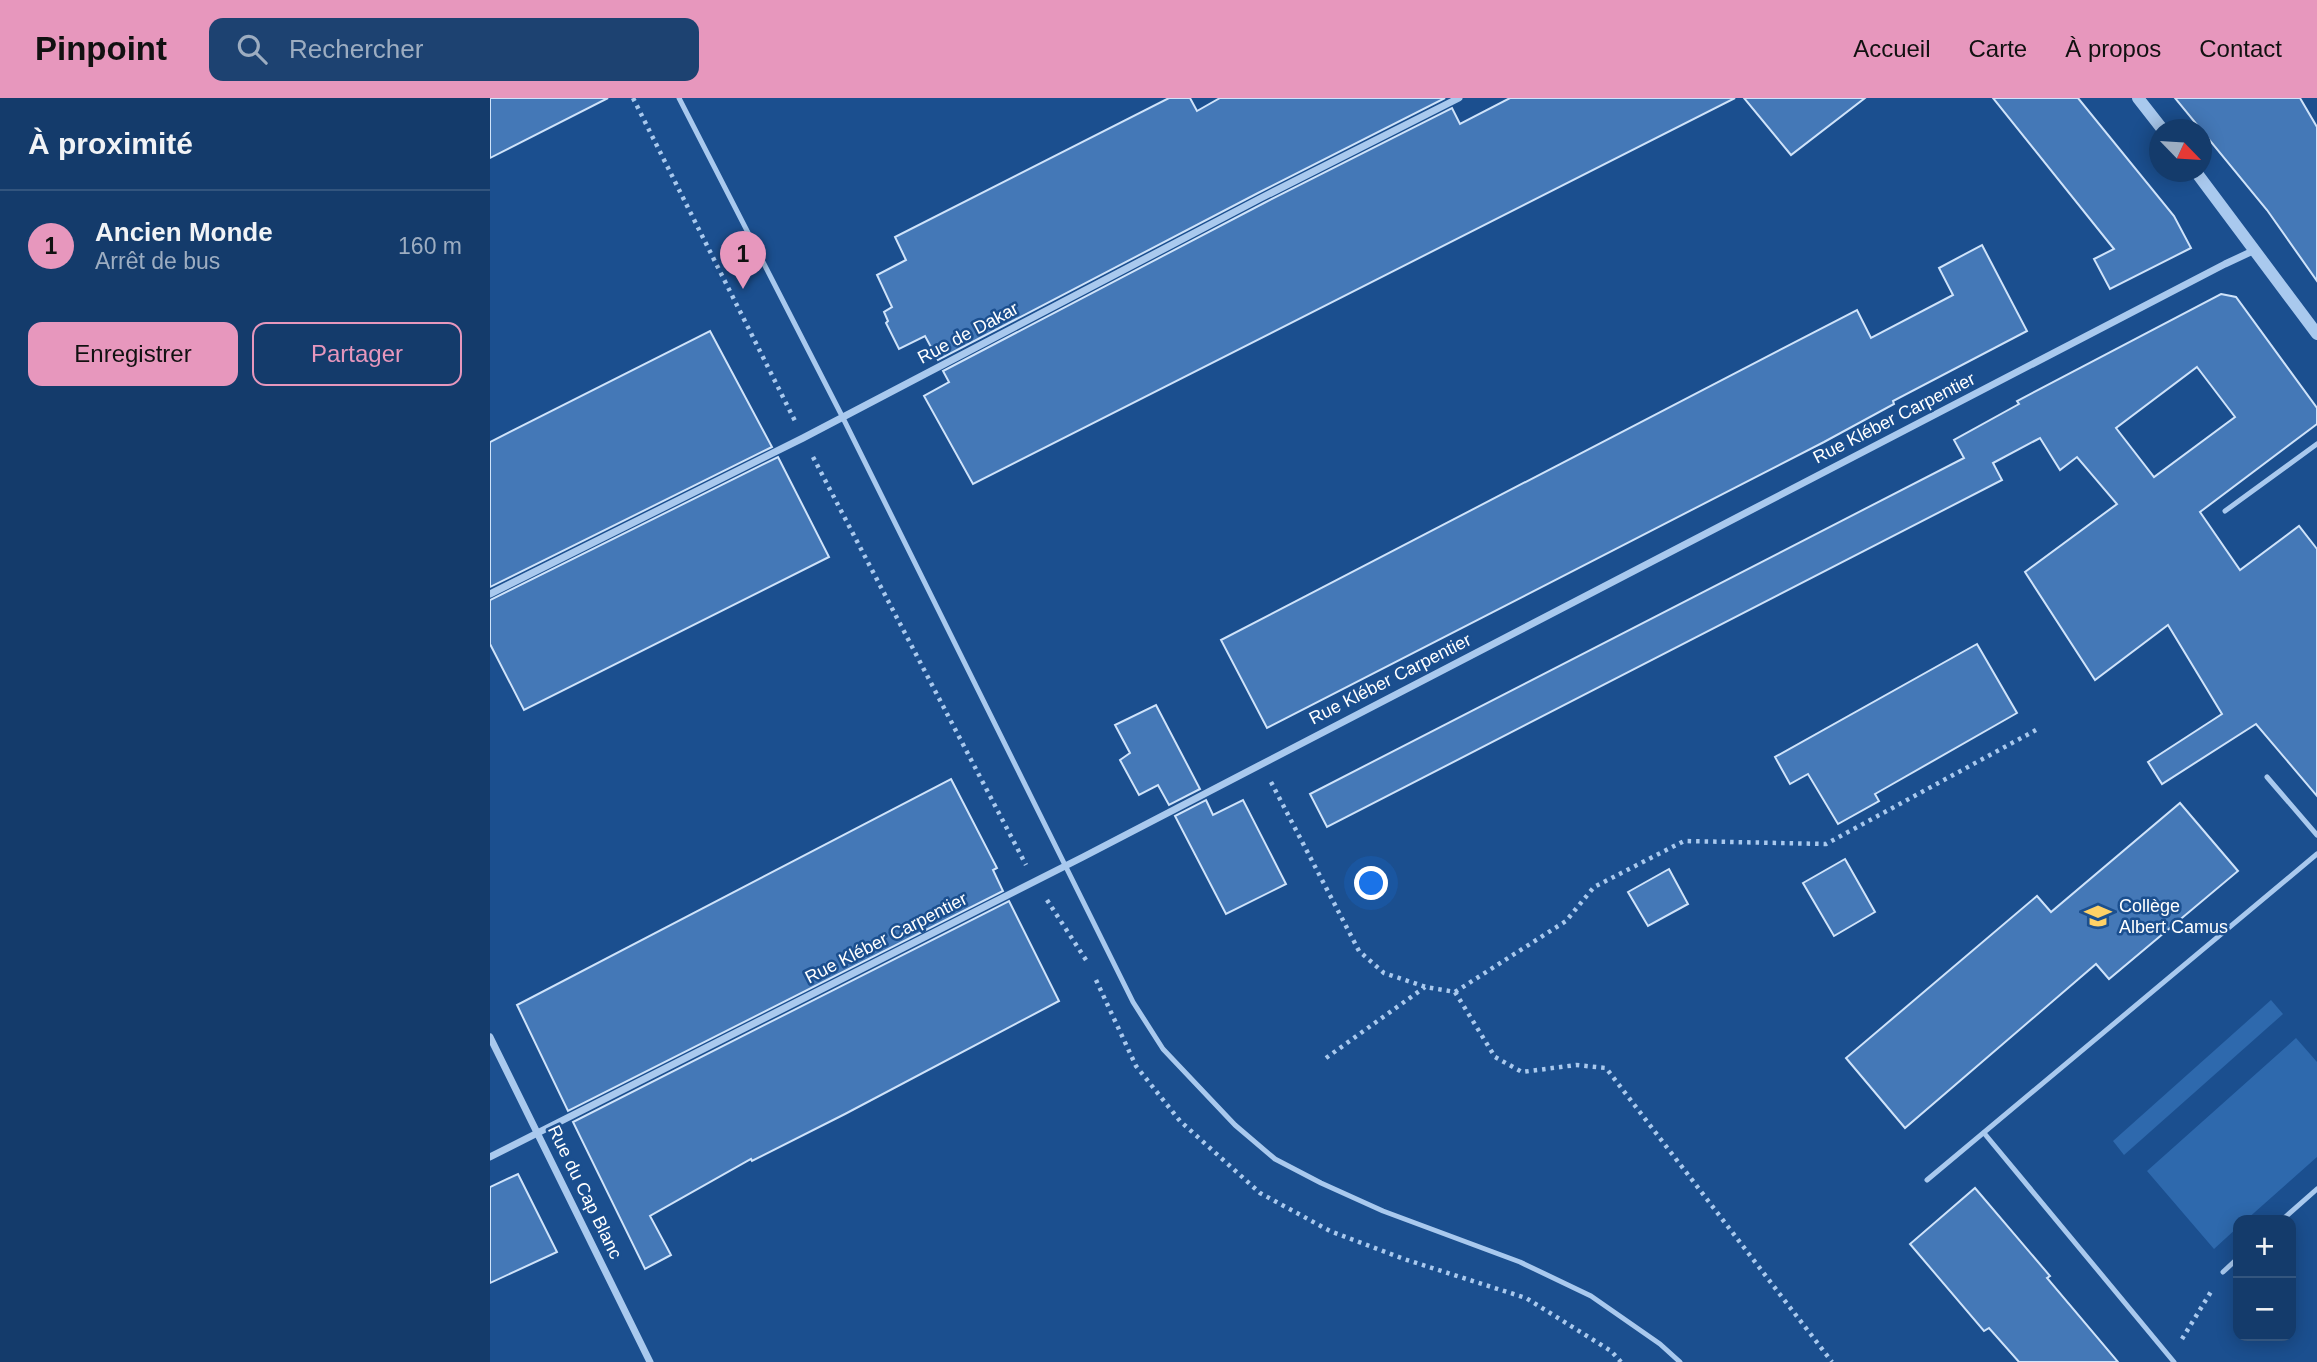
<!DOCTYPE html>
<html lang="fr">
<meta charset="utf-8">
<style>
:root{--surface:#143b6b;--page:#1d4271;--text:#f1f3f6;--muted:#9dadc1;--line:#33557e;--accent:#e797bd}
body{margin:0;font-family:Arial,sans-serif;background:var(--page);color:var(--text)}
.controls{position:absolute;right:21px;bottom:21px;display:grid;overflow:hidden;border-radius:14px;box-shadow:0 4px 18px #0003}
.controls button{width:63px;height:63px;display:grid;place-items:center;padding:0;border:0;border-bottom:2px solid var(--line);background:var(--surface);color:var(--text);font:35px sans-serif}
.compass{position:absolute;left:1659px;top:21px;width:63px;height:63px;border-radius:50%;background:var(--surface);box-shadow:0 4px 18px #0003;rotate:115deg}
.you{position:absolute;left:882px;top:786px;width:24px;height:24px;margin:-18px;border:5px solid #fff;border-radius:50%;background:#1a73e8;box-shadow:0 0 0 10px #1a73e833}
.badge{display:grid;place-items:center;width:46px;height:46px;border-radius:50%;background:var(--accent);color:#111;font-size:23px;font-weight:700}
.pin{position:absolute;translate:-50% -58px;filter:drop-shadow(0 2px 4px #0008)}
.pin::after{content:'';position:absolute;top:37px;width:24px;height:21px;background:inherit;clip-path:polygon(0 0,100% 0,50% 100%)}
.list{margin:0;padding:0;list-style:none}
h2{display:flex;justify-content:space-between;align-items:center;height:91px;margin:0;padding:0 28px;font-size:30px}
h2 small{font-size:23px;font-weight:400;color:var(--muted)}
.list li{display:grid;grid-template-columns:46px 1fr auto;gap:21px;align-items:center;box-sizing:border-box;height:112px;padding:0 28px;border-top:2px solid var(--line)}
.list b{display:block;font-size:26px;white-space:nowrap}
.list p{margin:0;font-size:23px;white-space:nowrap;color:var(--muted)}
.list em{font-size:23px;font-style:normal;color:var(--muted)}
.actions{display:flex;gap:14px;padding:21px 28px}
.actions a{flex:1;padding:16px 0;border:2px solid var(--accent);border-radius:14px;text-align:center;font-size:24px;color:var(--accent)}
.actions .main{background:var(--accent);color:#111}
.icon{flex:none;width:38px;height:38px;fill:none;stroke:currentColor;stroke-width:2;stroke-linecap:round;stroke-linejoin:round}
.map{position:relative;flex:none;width:1827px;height:1264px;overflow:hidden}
header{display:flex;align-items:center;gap:42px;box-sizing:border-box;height:98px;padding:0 35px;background:var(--accent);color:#111}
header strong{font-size:33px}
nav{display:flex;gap:38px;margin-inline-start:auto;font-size:24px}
.search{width:490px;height:63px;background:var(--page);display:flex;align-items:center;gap:18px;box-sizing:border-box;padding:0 24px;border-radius:14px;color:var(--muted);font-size:26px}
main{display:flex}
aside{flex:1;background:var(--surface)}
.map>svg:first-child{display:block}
.green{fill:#2e69ad}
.building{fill:#4478b7;stroke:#cfe3fa;stroke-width:2;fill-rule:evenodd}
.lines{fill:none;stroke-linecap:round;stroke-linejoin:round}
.path{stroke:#a9c9ee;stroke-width:4.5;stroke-dasharray:3.5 5;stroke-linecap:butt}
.service{stroke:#a9c9ee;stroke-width:5}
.minor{stroke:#a9c9ee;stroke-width:7}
.tertiary{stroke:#a9c9ee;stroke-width:12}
.labels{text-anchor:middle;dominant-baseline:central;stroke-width:5;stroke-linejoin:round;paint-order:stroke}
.street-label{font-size:18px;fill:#fff;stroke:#1b4f8f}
.poi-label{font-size:18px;fill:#fff;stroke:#1b4f8f;text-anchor:start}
</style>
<header>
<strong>Pinpoint</strong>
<div class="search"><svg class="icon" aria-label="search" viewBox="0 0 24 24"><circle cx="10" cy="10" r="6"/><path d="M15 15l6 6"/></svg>Rechercher</div>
<nav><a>Accueil</a><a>Carte</a><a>À propos</a><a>Contact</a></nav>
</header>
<main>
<aside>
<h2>À proximité<small></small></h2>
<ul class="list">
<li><span class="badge">1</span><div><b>Ancien Monde</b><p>Arrêt de bus</p></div><em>160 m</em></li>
</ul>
<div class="actions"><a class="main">Enregistrer</a><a>Partager</a></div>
</aside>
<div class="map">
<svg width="1827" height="1264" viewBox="0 0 1827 1264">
<rect width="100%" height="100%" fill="#1b4f8f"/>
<g class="green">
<path d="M1781 902 1793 916 1634 1057 1623 1043Z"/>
<path d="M1806 940 1827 964V1059L1756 1122H1748V1129L1724 1151 1657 1073Z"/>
</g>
<g class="building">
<path d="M0 0H118L0 60Z"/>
<path d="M679 0H700L707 13 730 0H955L768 95 448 262 435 238 409 251 396 225 398 223 394 214 402 209 387 177 416 162 405 139Z"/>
<path d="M1020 0H1245L483 386 434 298 459 284 453 273 774 105 962 10 970 26Z"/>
<path d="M1254 0H1375L1301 57Z"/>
<path d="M1503 0H1588L1684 118 1701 150 1620 191 1604 161 1624 151Z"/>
<path d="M1685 0H1810L1827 29V183L1777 112Z"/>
<path d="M1492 147 1537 233 1403 303 1404 306 1334 344 777 630 731 542 1367 212 1381 240 1463 197 1449 170Z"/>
<path d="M1731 196 1746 199 1827 310V326L1710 414 1750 472 1809 428 1827 451V698L1766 626 1672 686 1658 664 1732 616 1678 527 1605 582 1535 474 1627 406 1587 359 1570 372 1550 340 1503 365 1512 382 837 729 820 696 1474 360 1464 342 1529 306 1527 303ZM1707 269 1745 319 1664 379 1626 330Z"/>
<path d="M220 233 282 349 0 489V344Z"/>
<path d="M288 359 339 459 34 612 0 546V502Z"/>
<path d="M1487 546 1527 615 1385 696 1389 703 1348 726 1318 676 1300 686 1285 659Z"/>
<path d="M666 607 710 691 679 707 668 687 649 697 630 662 640 655 625 627Z"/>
<path d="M461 681 507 770 503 772 513 793 78 1013 27 907Z"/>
<path d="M716 702 723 717 753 702 796 786 736 816 685 718Z"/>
<path d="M1690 705 1748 773 1619 881 1606 866 1415 1030 1356 960 1547 798 1561 814Z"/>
<path d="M1355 761 1385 814 1344 838 1313 785Z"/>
<path d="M1179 771 1198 806 1158 828 1138 794Z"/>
<path d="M519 803 569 903 355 1016 262 1063 261 1061 160 1118 181 1157 155 1171 83 1024Z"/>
<path d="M28 1076 67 1154 0 1185V1089Z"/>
<path d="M1485 1090 1560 1178 1557 1180 1628 1264H1529L1499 1230 1494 1233 1420 1146Z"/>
</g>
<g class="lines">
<g class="path">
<path d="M143 0 305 323"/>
<path d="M323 359 536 767"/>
<path d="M781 684 869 853 894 875 936 889 965 894 1005 959 1032 974 1086 967 1116 970 1342 1264"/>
<path d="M557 802 598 865"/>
<path d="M606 882 646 968 690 1023 770 1095 840 1133 914 1161 1036 1200 1121 1253 1131 1264"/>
<path d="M965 894 1076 823 1104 789 1194 743 1336 746 1546 632"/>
<path d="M836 960 935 889"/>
<path d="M1692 1241 1722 1192"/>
</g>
<g class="service">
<path d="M189 0 352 318 643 904 673 951 745 1027 785 1061 831 1085 893 1113 1030 1164 1101 1198 1170 1246 1190 1264"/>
<path d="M1735 413 1827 346"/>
<path d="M1777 679 1827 737"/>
<path d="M1494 1035 1684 1264"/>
<path d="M1437 1082 1827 756"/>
<path d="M1792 1122 1827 1091"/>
<path d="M1733 1174 1748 1160"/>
</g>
<g class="minor">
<path d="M0 496 313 340 771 100 969 0"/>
<path d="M0 939 160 1264"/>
<path d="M0 1059 593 759 1735 166 1765 152"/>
</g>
<g class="tertiary">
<path d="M1648 0 1673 32"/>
<path d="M1706 74 1827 236"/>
</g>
</g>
<defs>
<symbol id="school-bare" viewBox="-9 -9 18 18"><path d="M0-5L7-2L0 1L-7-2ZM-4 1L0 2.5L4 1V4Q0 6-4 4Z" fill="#ffd166" stroke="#1b4f8f" stroke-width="2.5" paint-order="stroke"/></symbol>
</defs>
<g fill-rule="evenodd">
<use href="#school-bare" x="1589" y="799" width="38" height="38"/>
</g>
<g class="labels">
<g class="street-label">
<text transform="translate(478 235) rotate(-28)">Rue de Dakar</text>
<text transform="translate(1404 320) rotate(-27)">Rue Kléber Carpentier</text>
<text transform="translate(900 581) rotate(-27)">Rue Kléber Carpentier</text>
<text transform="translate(396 840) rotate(-27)">Rue Kléber Carpentier</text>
<text transform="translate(95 1094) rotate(64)">Rue du Cap Blanc</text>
</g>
<g class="poi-label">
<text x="1629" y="808">Collège<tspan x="1629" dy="21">Albert Camus</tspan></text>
</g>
</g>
</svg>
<div class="controls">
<button>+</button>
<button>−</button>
</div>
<svg class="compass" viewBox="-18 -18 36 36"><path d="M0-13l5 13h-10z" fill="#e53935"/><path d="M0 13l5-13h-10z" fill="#9dadc1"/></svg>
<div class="you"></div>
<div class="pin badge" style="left:253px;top:191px">1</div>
</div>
</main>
